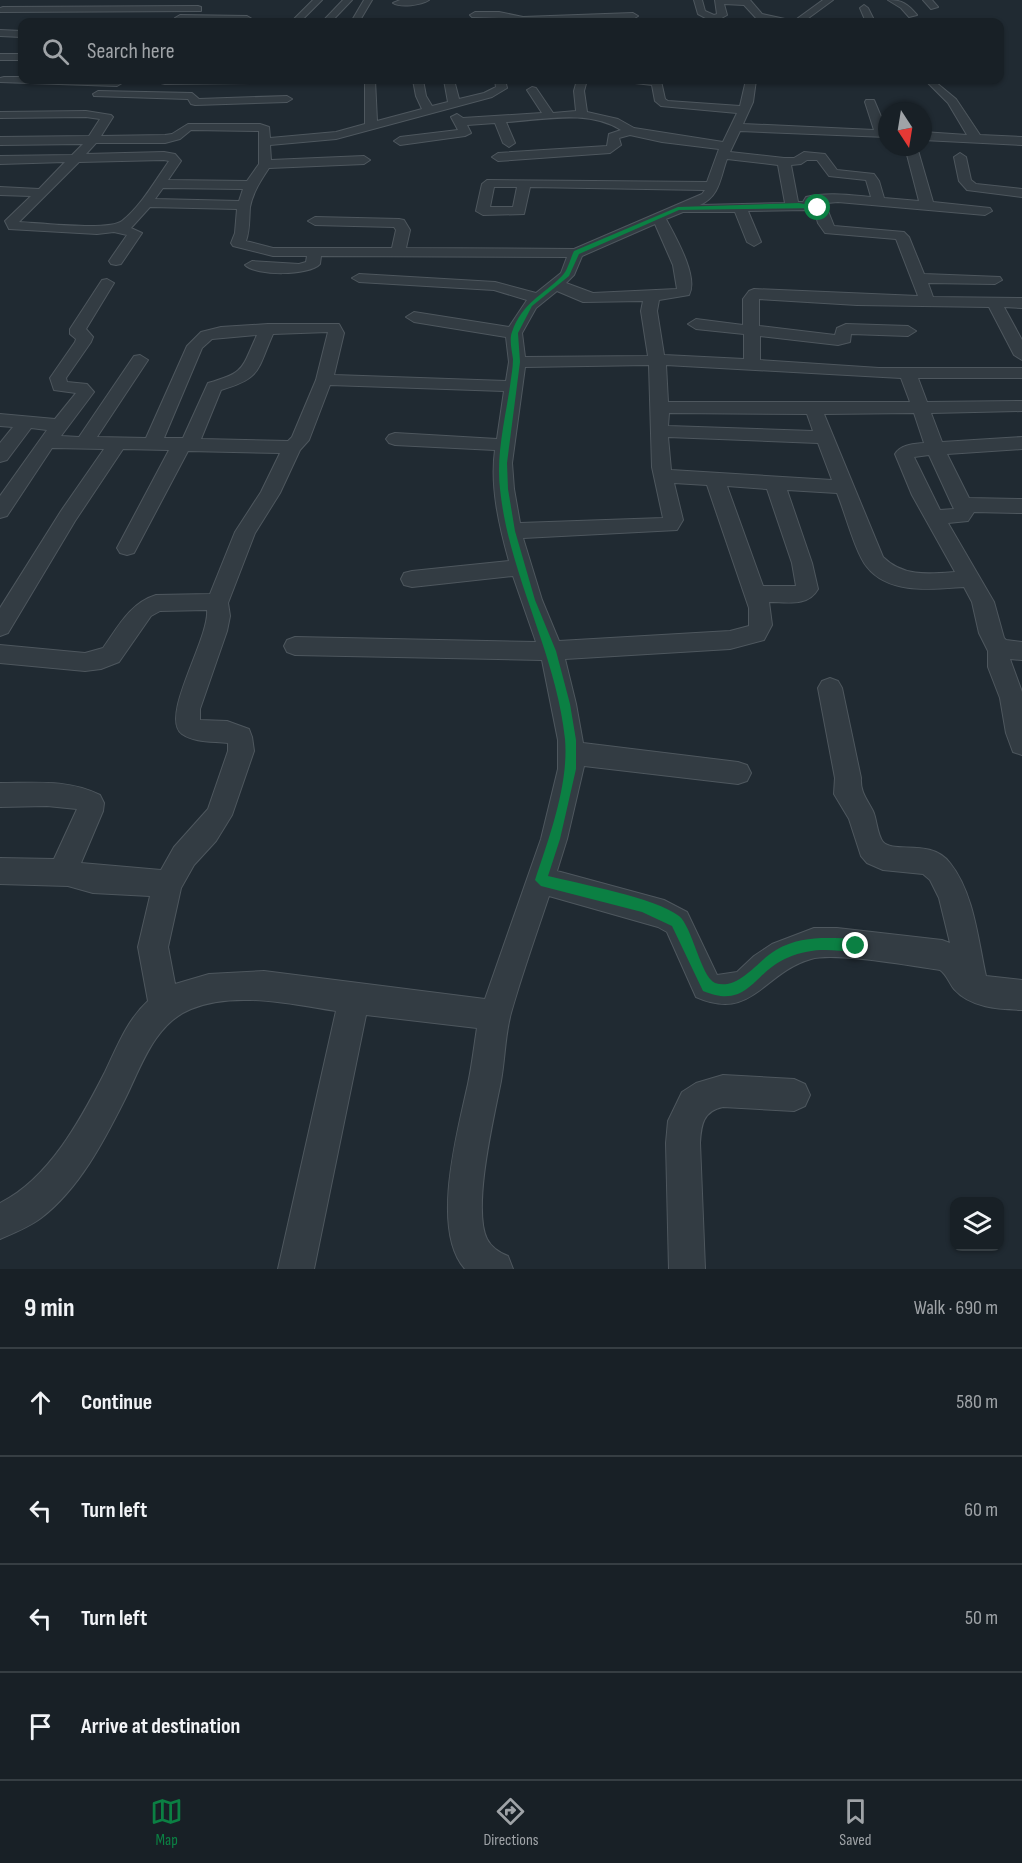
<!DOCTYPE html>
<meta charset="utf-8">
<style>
:root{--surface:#182026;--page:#21282e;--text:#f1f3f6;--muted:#9fa3a7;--line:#363e43;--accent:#0b8043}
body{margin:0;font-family:"Sofia Sans Condensed",sans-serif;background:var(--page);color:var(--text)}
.controls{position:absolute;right:18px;bottom:18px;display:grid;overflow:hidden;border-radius:12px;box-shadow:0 2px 4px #0004}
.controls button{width:54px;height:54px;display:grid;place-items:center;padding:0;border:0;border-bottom:2px solid var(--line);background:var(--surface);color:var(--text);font:30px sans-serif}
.compass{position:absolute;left:878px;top:102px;width:54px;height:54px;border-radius:50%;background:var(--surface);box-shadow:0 2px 4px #0004;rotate:168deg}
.stop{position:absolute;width:18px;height:18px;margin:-14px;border:4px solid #0b8043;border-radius:50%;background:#fff}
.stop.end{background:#0b8043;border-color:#fff;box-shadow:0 2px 6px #0008}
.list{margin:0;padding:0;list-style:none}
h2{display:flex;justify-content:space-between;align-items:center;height:78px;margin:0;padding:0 24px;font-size:26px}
h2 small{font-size:20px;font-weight:400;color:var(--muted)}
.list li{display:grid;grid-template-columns:39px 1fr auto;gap:18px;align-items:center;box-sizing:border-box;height:108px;padding:0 24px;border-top:2px solid var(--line)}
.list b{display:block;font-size:22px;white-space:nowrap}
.list em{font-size:20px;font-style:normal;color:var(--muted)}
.icon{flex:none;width:33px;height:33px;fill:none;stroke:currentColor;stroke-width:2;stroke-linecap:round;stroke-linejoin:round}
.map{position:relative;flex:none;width:1022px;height:1269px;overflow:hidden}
.search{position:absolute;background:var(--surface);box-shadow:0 2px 4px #0004;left:18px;right:18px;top:18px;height:66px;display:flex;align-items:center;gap:15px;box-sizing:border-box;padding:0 21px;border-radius:12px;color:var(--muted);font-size:22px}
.sheet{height:510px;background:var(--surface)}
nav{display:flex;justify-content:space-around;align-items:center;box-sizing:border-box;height:84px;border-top:2px solid var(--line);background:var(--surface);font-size:16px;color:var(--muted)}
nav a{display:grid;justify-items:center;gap:3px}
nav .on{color:var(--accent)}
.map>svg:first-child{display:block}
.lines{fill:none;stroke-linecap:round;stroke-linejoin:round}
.minor-casing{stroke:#4e575e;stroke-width:2}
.minor{fill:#333c43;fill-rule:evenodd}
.route{fill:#0b8043}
</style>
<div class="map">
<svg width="1022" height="1269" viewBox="0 0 1022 1269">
<rect width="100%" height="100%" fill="#202a32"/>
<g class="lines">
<defs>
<g id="minor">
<path d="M313 0H322L300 22H291Z"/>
<path d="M343 0H352L331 22H322Z"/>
<path d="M364 0H372L359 22H351Z"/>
<path d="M400 0H429C421 5 401 8 393 3Z"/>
<path d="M694 0H702L705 11 714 15 717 14 715 0H750L762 14 794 21 823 0H833L803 22H778L756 18 744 5 724 4 727 15 720 19 721 22H713L698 14Z"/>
<path d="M888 0C902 0 908 4 917 15L909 17 901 8Z"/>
<path d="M923 0H932L938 7 931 9Z"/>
<path d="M864 5 868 8 875 22H866L860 8Z"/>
<path d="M198 6 201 7V11L0 12V8L3 7Z"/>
<path d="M475 12H499L523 17 633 13 638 16 633 19 522 22 499 18 472 17 470 15Z"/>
<path d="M180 15 247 16 252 19 247 22 177 20 175 18Z"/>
<path d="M0 30 22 31V37L0 36Z"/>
<rect x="0" y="54" width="22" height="6"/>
<path d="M4 77H22V80H117L122 83 117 86 0 82V78Z"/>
<path d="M161 80H255L250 83 165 84 161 83Z"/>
<path d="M365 80H375L377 121 422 109 416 96 413 80H423L426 96 432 106 448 102 444 80H454L459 99 484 93 496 87 495 80H505L507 88 492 97 336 139 270 145 271 160 364 156 370 160 364 164 269 168C261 180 253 192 250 207 249 219 250 230 246 241L273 248H392L396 230 394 227 315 225 308 221 315 217 399 219 404 220 410 230 406 248 574 249 702 194 705 190 530 187 524 214 483 215 476 211 482 184 487 180 707 182 719 149 662 142 630 135 619 138 621 145 610 153 498 161 492 157 498 153 607 146 609 134 621 130C588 109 543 120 506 122L515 143 509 147 503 143 495 123 467 125 471 133 465 136 400 145 394 141 400 137 458 130 451 117 457 114 463 118 542 113 527 90 532 87 536 88 553 113 576 111 574 91 577 80H587L584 91 587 112 618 119 634 128 723 142 737 113 661 106 655 101 652 85 635 83 630 80 661 81 665 99 668 101 740 106 746 80H756L753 102 743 124 874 130 865 102 866 100H874L887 131V137L740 131 730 152 784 158H794L804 152 825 154 837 170 874 174 879 181 884 198 919 201 905 147H917L933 202 990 208 992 211 985 215 838 202 816 204 826 206 834 226 904 232 909 237 924 274 1000 277 1002 280 995 284 928 283 933 297 1022 298V308L1004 307 1022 340V360L1014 355 989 307 857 305 759 299V326L835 335 837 328 846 324 908 326 916 331 908 336 851 334 850 342 838 345 760 336V360L879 368H1022V378H918L927 402 1022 401V411L931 413 942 442 1022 437V449L947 454 969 498 1022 499V513L974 512 968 521 948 523 994 602 1004 638 1006 640 1022 642V660L1010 659 1022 692V755L1013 752 1006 733 1000 698 988 667V651L979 633 972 602 964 587C933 589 889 595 867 567 855 552 845 512 837 493L787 490 812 563 818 589C808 607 787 602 769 602L772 625 764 640 730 649 565 659 576 704 583 743 738 762 747 765 751 773 747 781 738 784 584 766 567 839 557 871 664 900 687 912 717 975 737 972 754 956 772 944 814 928H837L942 940 950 943 939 898 930 880 923 874 883 870 867 863 861 856 849 819 834 794 835 778 818 688 822 681 830 678 838 681 842 688 861 778C860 792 867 799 873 811 877 820 877 834 883 842 894 854 931 838 950 863 974 893 978 940 986 976L1022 980V1010C999 1009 971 1008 954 989 949 983 947 975 940 970 912 966 835 952 811 959 762 973 753 1022 696 997L667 932 658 927 549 896C536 935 522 974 511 1013 505 1035 505 1059 501 1081 494 1117 472 1208 487 1239 491 1247 500 1253 508 1256L513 1269H465C430 1230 458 1130 468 1084 472 1065 474 1047 477 1028L366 1015 314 1269H278L336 1011C291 1004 234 991 191 1009 154 1024 141 1067 125 1099 104 1141 79 1189 41 1218 29 1227 14 1233 0 1239V1203C49 1179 81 1119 105 1072 117 1047 127 1020 148 1001L138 947 150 896 93 893 68 886 0 884V858L54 859 77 809 47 806 0 807V783C35 783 68 779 100 795L104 803 103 811 81 863 161 870 174 847 208 809 228 751V743C213 741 195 743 182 734 159 717 210 638 207 610L160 611 151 616 119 662 101 669 85 671 0 663V645L85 653 103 648C118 627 130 603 156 595L210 594 235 532 261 492 280 453 188 451 134 553 127 555 120 553 117 548 169 450 123 449 75 521 8 633 0 636V608L61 511 104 449 52 448 7 516 0 518V496L47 430 31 428 7 460 0 462V443L13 427 0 426V414L55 419 76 393 54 390 50 378 75 342 76 339 70 334V329L102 280 107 279 114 283 86 329 93 337 91 342 66 378 67 382 87 384 94 392 61 436 79 437 134 356 140 355 148 360 97 437 146 438 187 346 201 332 221 327 268 324H339L344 333 334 375 506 381 509 362 506 337 414 322 406 317 414 312 509 327 527 300 494 290 359 282 352 278 359 274 495 282 536 293 561 273 567 257 321 256 320 264C309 276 256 276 245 265L252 261 299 264 306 262 307 256H273L233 246 231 243 235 233 237 209 150 207 131 228 142 233 121 264 116 265 111 264 109 261 127 235 114 232 97 234 9 229 5 221 31 196 0 195V187L39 189 65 162 0 164V156L72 155 83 144 0 145V137L89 136 100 119 86 117 0 118V112L86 111 111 115 113 117 101 136 165 135 172 134 188 124H260L269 127 270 138 336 132 365 124ZM191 130 259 131V164L247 181 168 180 181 161 175 154 164 152 86 154 96 143H165L180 139ZM727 159 778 165 785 203 700 205C720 196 720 178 727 159ZM164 160 169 161C155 181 141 206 122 221 109 231 39 223 19 222L79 162ZM807 160H817L829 176 866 180 871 197C849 195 827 192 806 197L803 202H798L791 165 801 164ZM494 187H517L513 207H490ZM163 188 243 189 239 201 155 199ZM808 210 815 212 818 223 825 233 896 239 918 296 754 289 749 291 743 299V325L696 319 688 324 696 329 744 334V359L664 355 657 311 659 300 689 295C699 277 675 236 666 219L683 212H735L747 242 754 246 761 242 748 211ZM655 224 673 265 677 289 593 293 566 283 574 275 582 256ZM557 291 583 302 643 301 641 311 648 356 525 357 522 333 536 308ZM328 332 316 380 292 437 288 441 201 439 221 390C262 378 257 370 273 334ZM257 335C241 369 246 372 208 383L183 438H164L202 348 212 339ZM649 365 652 467 663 518 520 523 514 489 512 463 525 367ZM666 365 901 378 910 402H668ZM330 385 504 391 497 439 395 433 389 435 386 439 389 443 395 445 495 450C490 487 499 525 509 561L412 571 404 573 401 579 404 585 412 587 513 576 536 642 295 637 287 640 284 646 287 652 295 655 542 660 558 740V769L541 839 485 999 264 971 209 974 175 984 168 947 181 888 194 865 216 841 232 815 254 751 252 737 249 729 227 721 200 720V709L227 631 230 616 228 603 255 533 280 493 300 450 309 440ZM669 413 807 414 813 431 668 426ZM914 413 924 443C914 444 901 444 895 454L912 495 955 572C929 574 903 577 883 557L824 414ZM668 437 818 443 832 480 671 470ZM929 455 952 505 954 509 940 510 914 457ZM674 483 707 485 749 608V626L730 631 559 641 542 600 523 538 677 530 683 520ZM727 486 767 489 792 563 796 586H763Z"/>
<path d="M933 80 956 99 980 135 1022 137V145L923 140V132L967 135 948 103 928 83Z"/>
<path d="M98 91 192 93 199 99 287 96 292 99 287 102 195 105 191 104 188 99 94 96 93 94Z"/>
<path d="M960 153 966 157 971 180 976 184 1022 189V197L967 190 959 181 954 157Z"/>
<path d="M723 1075 794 1079 805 1084 810 1095 805 1106 794 1111 723 1107C703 1111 701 1125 700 1143L705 1269H669L666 1143 668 1121 682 1092 696 1083Z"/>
</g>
</defs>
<use href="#minor" class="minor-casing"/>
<use href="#minor" class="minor"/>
</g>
<path class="route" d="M799 203 821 208 679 210 579 254 569 276 532 306 518 333 520 362 507 463 508 489 515 531 535 600 556 651 570 704 576 740V769L560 839 548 876C580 884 656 898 679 916 692 926 701 977 715 983 739 991 758 960 776 950 802 935 828 938 856 939L860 941 862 946 860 950 856 952C829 950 813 947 787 958 753 972 749 1010 703 991L672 926 642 912 541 886 535 880C549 838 569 784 565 739 556 652 509 576 500 489 496 455 505 420 510 386 511 377 513 368 513 359 512 351 509 339 512 332 522 303 543 295 562 276 568 270 570 259 574 251L678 207Z"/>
</svg>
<div class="controls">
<button><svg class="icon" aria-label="layers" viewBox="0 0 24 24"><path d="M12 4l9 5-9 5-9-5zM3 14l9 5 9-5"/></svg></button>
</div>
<svg class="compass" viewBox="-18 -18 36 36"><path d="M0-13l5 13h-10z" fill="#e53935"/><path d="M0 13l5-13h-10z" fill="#9fa3a7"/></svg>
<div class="stop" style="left:818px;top:208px"></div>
<div class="stop end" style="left:856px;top:946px"></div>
<div class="search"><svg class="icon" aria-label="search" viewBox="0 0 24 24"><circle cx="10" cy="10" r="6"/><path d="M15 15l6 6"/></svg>Search here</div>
</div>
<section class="sheet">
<h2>9 min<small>Walk · 690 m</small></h2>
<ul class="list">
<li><svg class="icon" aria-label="ahead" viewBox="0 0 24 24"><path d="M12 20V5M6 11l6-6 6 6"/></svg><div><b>Continue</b></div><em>580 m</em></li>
<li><svg class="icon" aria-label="left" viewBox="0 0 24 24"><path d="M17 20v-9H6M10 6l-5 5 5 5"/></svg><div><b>Turn left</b></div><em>60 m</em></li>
<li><svg class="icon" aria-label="left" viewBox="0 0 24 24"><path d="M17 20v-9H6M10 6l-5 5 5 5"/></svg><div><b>Turn left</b></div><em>50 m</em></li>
<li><svg class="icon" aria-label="arrive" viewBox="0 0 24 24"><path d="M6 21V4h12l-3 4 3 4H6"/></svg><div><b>Arrive at destination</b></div></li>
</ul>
</section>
<nav>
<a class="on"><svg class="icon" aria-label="map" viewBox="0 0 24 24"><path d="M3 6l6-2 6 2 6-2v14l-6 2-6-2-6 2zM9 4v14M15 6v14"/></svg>Map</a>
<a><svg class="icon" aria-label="directions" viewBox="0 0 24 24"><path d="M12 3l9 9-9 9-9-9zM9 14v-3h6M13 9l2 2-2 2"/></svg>Directions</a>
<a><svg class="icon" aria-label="saved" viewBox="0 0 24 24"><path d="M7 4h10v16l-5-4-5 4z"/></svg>Saved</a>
</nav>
